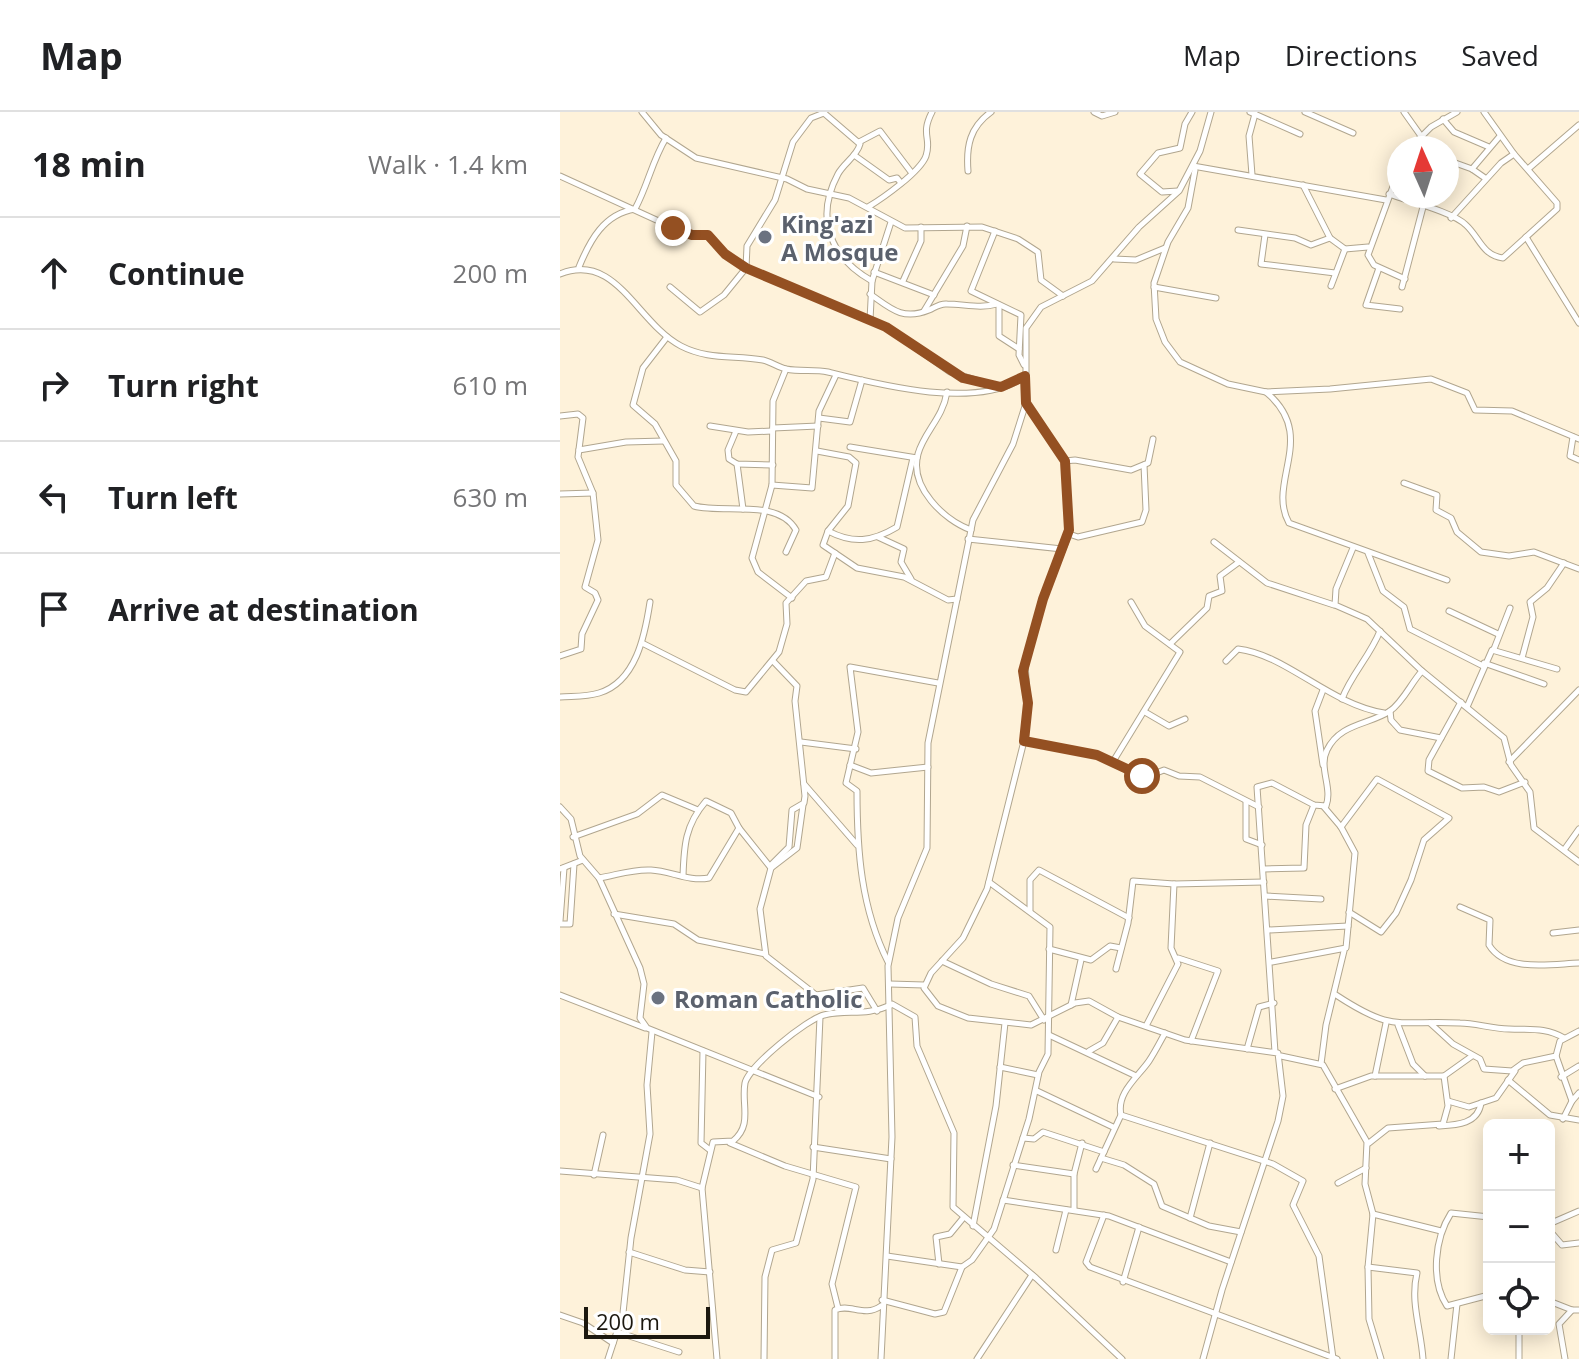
<!DOCTYPE html>
<meta charset="utf-8">
<style>
:root{--surface:#fff;--page:#f6f6f6;--text:#202124;--muted:#757577;--line:#e0e0e0}
body{margin:0;font-family:"Open Sans",sans-serif;background:var(--page);color:var(--text)}
.controls{position:absolute;right:24px;bottom:24px;display:grid;overflow:hidden;border-radius:12px;box-shadow:0 4px 20px #0003}
.controls button{width:72px;height:72px;display:grid;place-items:center;padding:0;border:0;border-bottom:2px solid var(--line);background:var(--surface);color:var(--text);font:40px sans-serif}
.compass{position:absolute;left:827px;top:24px;width:72px;height:72px;border-radius:50%;background:var(--surface);box-shadow:0 4px 20px #0003;rotate:357deg}
.scale{position:absolute;left:24px;bottom:20px;width:126px;box-sizing:border-box;padding-left:8px;border:4px solid #1c180f;border-top:0;font-size:22px;line-height:28px;white-space:nowrap;color:#1c180f;-webkit-text-stroke:6px #fff;paint-order:stroke}
.stop{position:absolute;width:24px;height:24px;margin:-18px;border:6px solid #945022;border-radius:50%;background:#fff}
.stop.end{background:#945022;border-color:#fff;box-shadow:0 2px 8px #0008}
.list{margin:0;padding:0;list-style:none}
h2{display:flex;justify-content:space-between;align-items:center;height:104px;margin:0;padding:0 32px;font-size:34px}
h2 small{font-size:26px;font-weight:400;color:var(--muted)}
.list li{display:grid;grid-template-columns:52px 1fr auto;gap:24px;align-items:center;box-sizing:border-box;height:112px;padding:0 32px;border-top:2px solid var(--line)}
.list b{display:block;font-size:30px;white-space:nowrap}
.list em{font-size:26px;font-style:normal;color:var(--muted)}
.icon{flex:none;width:44px;height:44px;fill:none;stroke:currentColor;stroke-width:2;stroke-linecap:round;stroke-linejoin:round}
.map{position:relative;flex:none;width:1019px;height:1247px;overflow:hidden}
header{display:flex;align-items:center;gap:48px;box-sizing:border-box;height:112px;padding:0 40px;background:var(--surface);border-bottom:2px solid var(--line)}
header strong{font-size:38px}
nav{display:flex;gap:44px;margin-inline-start:auto;font-size:28px}
main{display:flex}
aside{flex:1;background:var(--surface)}
.map>svg:first-child{display:block}
.lines{fill:none;stroke-linecap:round;stroke-linejoin:round}
.minor-casing{stroke:#b1a68f;stroke-width:7}
.minor{stroke:#fff;stroke-width:5}
.route{stroke:#945022;stroke-width:10}
.worship-dot{fill:#6b7280;stroke:#fff;stroke-width:3}
.labels{text-anchor:middle;dominant-baseline:central;stroke-width:6;stroke-linejoin:round;paint-order:stroke}
.worship-label{font-size:24px;font-weight:bold;fill:#5b616d;stroke:#fff;text-anchor:start}
</style>
<header>
<strong>Map</strong>
<nav><a>Map</a><a>Directions</a><a>Saved</a></nav>
</header>
<main>
<aside>
<h2>18 min<small>Walk · 1.4 km</small></h2>
<ul class="list">
<li><svg class="icon" aria-label="ahead" viewBox="0 0 24 24"><path d="M12 20V5M6 11l6-6 6 6"/></svg><div><b>Continue</b></div><em>200 m</em></li>
<li><svg class="icon" aria-label="right" viewBox="0 0 24 24"><path d="M7 20v-9h11M14 6l5 5-5 5"/></svg><div><b>Turn right</b></div><em>610 m</em></li>
<li><svg class="icon" aria-label="left" viewBox="0 0 24 24"><path d="M17 20v-9H6M10 6l-5 5 5 5"/></svg><div><b>Turn left</b></div><em>630 m</em></li>
<li><svg class="icon" aria-label="arrive" viewBox="0 0 24 24"><path d="M6 21V4h12l-3 4 3 4H6"/></svg><div><b>Arrive at destination</b></div></li>
</ul>
</aside>
<div class="map">
<svg width="1019" height="1247" viewBox="0 0 1019 1247">
<rect width="100%" height="100%" fill="#fef2da"/>
<g class="lines">
<defs>
<g id="minor">
<path d="M82 0 101 23 136 46 227 67 247 77 289 86 345 116 422 115 458 127 478 140 481 168 503 184"/>
<path d="M534 0 542 4 555 0"/>
<path d="M690 0 740 22"/>
<path d="M745 0 793 21"/>
<path d="M844 0 861 24"/>
<path d="M264 1 300 32C297 44 284 51 278 62 254 107 271 146 312 169"/>
<path d="M883 7 894 20 929 35"/>
<path d="M299 30 320 19 351 60"/>
<path d="M850 36 871 15 897 0"/>
<path d="M294 43 329 68 337 66 341 71"/>
<path d="M887 48 912 57 925 66"/>
<path d="M633 54 826 88"/>
<path d="M912 57 940 24"/>
<path d="M968 57 1019 13"/>
<path d="M635 58 628 96 608 130 594 171 596 207 605 230 620 250 668 272 706 280 770 277 871 267 907 281 915 298 952 299 1019 327"/>
<path d="M839 58 808 143 814 153 845 167"/>
<path d="M408 59C406 34 410 15 431 0"/>
<path d="M692 63 689 24 695 2"/>
<path d="M0 64 127 122 148 123 165 142 186 156 326 215 390 260 436 274"/>
<path d="M743 73 770 126 785 137 808 135"/>
<path d="M618 79 602 80 580 62 598 41 620 36 625 12 632 0"/>
<path d="M829 82C848 89 893 100 906 113 920 126 922 143 943 146L997 97V91L954 42 924 0"/>
<path d="M308 95C323 86 360 60 366 44 372 26 360 23 372 0"/>
<path d="M891 106 941 51 954 42"/>
<path d="M678 118 735 126 751 133 770 126"/>
<path d="M435 119 411 179 461 203 459 243 464 253"/>
<path d="M705 123 701 152 775 161"/>
<path d="M966 125 1019 211"/>
<path d="M554 147 576 148 605 136"/>
<path d="M19 155C30 128 44 102 75 97 88 73 92 49 106 26"/>
<path d="M819 156 806 193 840 197"/>
<path d="M314 160 374 183"/>
<path d="M0 162C56 139 77 211 121 234 148 248 174 243 203 248 211 250 218 255 226 257 240 260 255 257 268 260 320 273 417 298 464 265"/>
<path d="M343 169 361 129V115"/>
<path d="M771 174 785 137"/>
<path d="M110 175 140 200 164 183 186 156 187 134 215 88 233 30 251 6 264 1"/>
<path d="M594 175 656 186"/>
<path d="M842 175 863 95"/>
<path d="M310 182C330 196 342 209 369 198 374 196 380 191 387 192 404 192 420 197 437 192"/>
<path d="M439 193V224L459 237"/>
<path d="M364 199 403 134 407 114"/>
<path d="M310 208 312 169 331 110"/>
<path d="M107 225 83 256 73 293 95 312 116 349V373L134 394C164 402 218 386 236 418L226 440"/>
<path d="M226 257 213 289 212 373 192 446 198 460 232 486"/>
<path d="M387 280C383 306 364 320 358 342 349 375 384 408 411 418"/>
<path d="M706 280C759 324 706 370 729 411L887 468"/>
<path d="M0 304 18 302 23 306 18 345 33 381 38 428 25 475 35 481 38 488 22 522 21 537 0 544"/>
<path d="M259 306 290 310 302 268"/>
<path d="M150 314 188 320 212 319"/>
<path d="M213 316 258 314"/>
<path d="M176 319 168 338 169 347 177 352 213 353"/>
<path d="M1013 325 1010 344 1019 348"/>
<path d="M290 335 357 346"/>
<path d="M19 338 66 330 104 329"/>
<path d="M257 339 289 345 296 351 288 394 268 419 263 433 297 456 344 465 388 488 397 487"/>
<path d="M505 349 515 348 571 358 588 351 593 327"/>
<path d="M177 352 183 397"/>
<path d="M844 371 877 383 876 398 891 406 897 420 921 440 949 444 974 440 1019 457"/>
<path d="M212 373 252 376 259 299 276 263"/>
<path d="M0 382 33 381"/>
<path d="M268 419C293 432 312 430 337 415L353 346"/>
<path d="M509 422 518 425 582 410 586 398 584 353"/>
<path d="M318 425 344 437 341 450 351 467"/>
<path d="M408 427 502 437"/>
<path d="M654 430 707 471 774 493"/>
<path d="M793 436 776 477 775 493 807 507 862 559 944 626 951 653 970 680 974 716 1019 750"/>
<path d="M808 441 823 479 844 495 850 517 923 554"/>
<path d="M889 499 938 522"/>
<path d="M82 531 175 578 186 580 219 540 227 512 226 491 246 469 266 465 275 441"/>
<path d="M610 532 647 496 649 484 662 479 660 464 679 450"/>
<path d="M934 537 950 496"/>
<path d="M962 546 973 505 970 490 987 476 1004 451"/>
<path d="M666 549 678 537C727 543 769 592 824 601"/>
<path d="M924 551 984 572"/>
<path d="M0 585C13 584 26 585 39 581 76 570 85 523 90 490"/>
<path d="M782 587C791 563 810 544 820 519"/>
<path d="M901 590 869 648 868 659 902 676 924 675 939 680 965 670"/>
<path d="M907 595 932 538 997 557"/>
<path d="M830 599 831 608 840 618 881 626"/>
<path d="M585 600 609 614 625 607"/>
<path d="M464 629 537 643 586 665 604 658 619 664 640 665 699 695"/>
<path d="M241 630 296 637"/>
<path d="M554 648 620 540 585 514 571 490"/>
<path d="M949 650 1019 578"/>
<path d="M290 653 311 661 368 655"/>
<path d="M763 653 755 599 763 578"/>
<path d="M244 672 297 733"/>
<path d="M686 690V727L702 733"/>
<path d="M0 695 11 707 20 744 39 766 80 856 84 872 80 906 87 916 259 985"/>
<path d="M781 715 817 667 889 706 864 728 851 768 836 801 821 820 789 800"/>
<path d="M13 725 77 702 102 683 138 698"/>
<path d="M1004 738 1019 717"/>
<path d="M210 754 229 735 232 698 244 691 245 684 235 589 237 574 213 549"/>
<path d="M211 756 237 736 243 693"/>
<path d="M0 757 23 748"/>
<path d="M704 757 744 756 746 713 754 693"/>
<path d="M123 764C124 734 125 713 146 689L171 701 179 716"/>
<path d="M39 766C57 763 72 757 91 758 111 759 129 770 149 766L179 716 211 756 200 797 206 844 256 883 303 876 317 899"/>
<path d="M705 784 761 787"/>
<path d="M900 795 930 808 929 833C946 861 991 852 1019 851"/>
<path d="M470 798V768L479 758 569 806"/>
<path d="M54 802 114 812 138 828 205 842"/>
<path d="M0 809 4 756"/>
<path d="M0 812H10L14 752"/>
<path d="M709 818 788 814"/>
<path d="M993 821 1019 818"/>
<path d="M489 837 531 848 550 834 561 836"/>
<path d="M618 846 658 859 631 929"/>
<path d="M382 849 431 872 469 884 484 908"/>
<path d="M328 850C301 796 297 739 297 679L286 671 298 620 290 555 378 571"/>
<path d="M712 850 786 836 795 741 781 715 764 695"/>
<path d="M556 857 568 811 573 769 614 772"/>
<path d="M330 872 364 873"/>
<path d="M0 883 85 916"/>
<path d="M776 883C834 921 836 908 900 911 916 911 932 917 949 917 969 918 986 915 1004 926"/>
<path d="M332 892 355 905 357 934 394 1021 393 1095 476 1166 562 1247"/>
<path d="M511 893 521 848"/>
<path d="M870 911 893 932 920 947 924 957 952 959 963 951 996 944 1000 929 1019 919"/>
<path d="M838 913 853 952 865 964"/>
<path d="M586 914 618 852 611 836 614 772 704 770"/>
<path d="M605 921C600 930 595 940 589 949 578 965 556 981 561 1003L713 1052 743 1069 733 1093 759 1144 773 1246"/>
<path d="M489 923 574 963"/>
<path d="M687 937 699 895 714 891"/>
<path d="M143 939 141 1031 150 1038"/>
<path d="M529 939 543 931 558 905"/>
<path d="M715 940 697 675 712 671 754 693 766 694C773 676 758 655 767 638 780 611 809 613 830 599 843 590 851 571 862 559"/>
<path d="M721 944 763 953 807 1030 805 1072 813 1102 808 1155 809 1207 821 1247"/>
<path d="M996 944 1012 989 1003 1007"/>
<path d="M761 952 766 913 784 839"/>
<path d="M440 955 478 963"/>
<path d="M815 964 826 911"/>
<path d="M1001 965 1019 954"/>
<path d="M948 968 990 1003 1019 1008"/>
<path d="M775 977 811 964H884L912 944"/>
<path d="M477 979 553 1015"/>
<path d="M888 989 909 995 936 986 955 959"/>
<path d="M1012 989 1019 981"/>
<path d="M879 1014C897 1013 918 1012 921 991"/>
<path d="M463 1026 474 1027 483 1020 544 1040"/>
<path d="M170 1031 225 1054 296 1075 272 1172 278 1196"/>
<path d="M809 1031 828 1016 883 1012 888 994 884 964"/>
<path d="M253 1035 331 1047"/>
<path d="M541 1046 564 1053 594 1072 602 1094 649 1114 681 1120"/>
<path d="M453 1053 514 1062"/>
<path d="M536 1057 561 1003"/>
<path d="M0 1059 117 1068 142 1076"/>
<path d="M34 1063 43 1023"/>
<path d="M778 1071 806 1056"/>
<path d="M443 1088 549 1104 671 1150"/>
<path d="M514 1098V1062L522 1031"/>
<path d="M813 1102 881 1119"/>
<path d="M544 1103 526 1150 530 1155 777 1247"/>
<path d="M929 1105 891 1101C875 1126 870 1168 887 1194L929 1183"/>
<path d="M630 1106 650 1031"/>
<path d="M989 1112 1019 1099"/>
<path d="M413 1114 436 994 445 911"/>
<path d="M989 1118 1002 1133 1019 1131"/>
<path d="M496 1138 506 1098"/>
<path d="M69 1140 125 1158 150 1160"/>
<path d="M327 1144 402 1155"/>
<path d="M379 1152 376 1125 390 1122 404 1105"/>
<path d="M808 1155 857 1161C850 1190 861 1217 863 1247"/>
<path d="M563 1170 579 1115"/>
<path d="M322 1188 375 1202 384 1200 402 1155 412 1148 434 1117 469 1007 479 960 488 942 490 815 429 770"/>
<path d="M989 1189 1012 1198"/>
<path d="M0 1203 23 1211 53 1231"/>
<path d="M959 1217V1247"/>
<path d="M57 1220 119 1240"/>
<path d="M48 1247 63 1201 71 1126 90 1022 87 973 92 920"/>
<path d="M157 1247 142 1076 153 1030 173 1029C193 1013 181 992 185 971 189 954 247 907 264 903 289 897 304 905 331 893"/>
<path d="M204 1247 205 1165 212 1138 236 1131 253 1067 260 905"/>
<path d="M275 1247V1198C290 1191 304 1206 321 1194"/>
<path d="M321 1247 332 1025 328 854 338 806 367 736 368 631 413 408 453 332 466 291"/>
<path d="M417 1247 472 1163"/>
<path d="M643 1247 662 1178 718 1009 723 984 718 941 625 928 558 905 529 889 515 891 471 913 408 906 378 894 364 876 371 861 403 826 427 777 464 629 468 595 465 552 483 487 509 422 505 349 466 291V216L481 195 532 169 579 115 619 79 640 39 651 0"/>
<path d="M891 1247 897 1192"/>
<path d="M1005 1247 999 1212 1012 1198H1019"/>
</g>
</defs>
<use href="#minor" class="minor-casing"/>
<use href="#minor" class="minor"/>
</g>
<g class="lines">
<path class="route" d="M113 116 132 123H148L165 142 186 156 326 215 403 266 441 275 465 264 466 291 505 349 509 418 483 487 463 559 468 591 464 629 537 643 582 664"/>
</g>
<g class="worship-dot">
<circle cx="205" cy="125" r="8"/>
<circle cx="98" cy="886" r="8"/>
</g>
<g class="labels">
<g class="worship-label">
<text x="221" y="111">King'azi<tspan x="221" dy="28">A Mosque</tspan></text>
<text x="114" y="886">Roman Catholic</text>
</g>
</g>
</svg>
<div class="controls">
<button>+</button>
<button>−</button>
<button><svg class="icon" aria-label="locate" viewBox="0 0 24 24"><circle cx="12" cy="12" r="6"/><path d="M12 2v4M12 18v4M2 12h4M18 12h4"/></svg></button>
</div>
<svg class="compass" viewBox="-18 -18 36 36"><path d="M0-13l5 13h-10z" fill="#e53935"/><path d="M0 13l5-13h-10z" fill="#757577"/></svg>
<div class="scale">200 m</div>
<div class="stop" style="left:582px;top:664px"></div>
<div class="stop end" style="left:113px;top:116px"></div>
</div>
</main>
